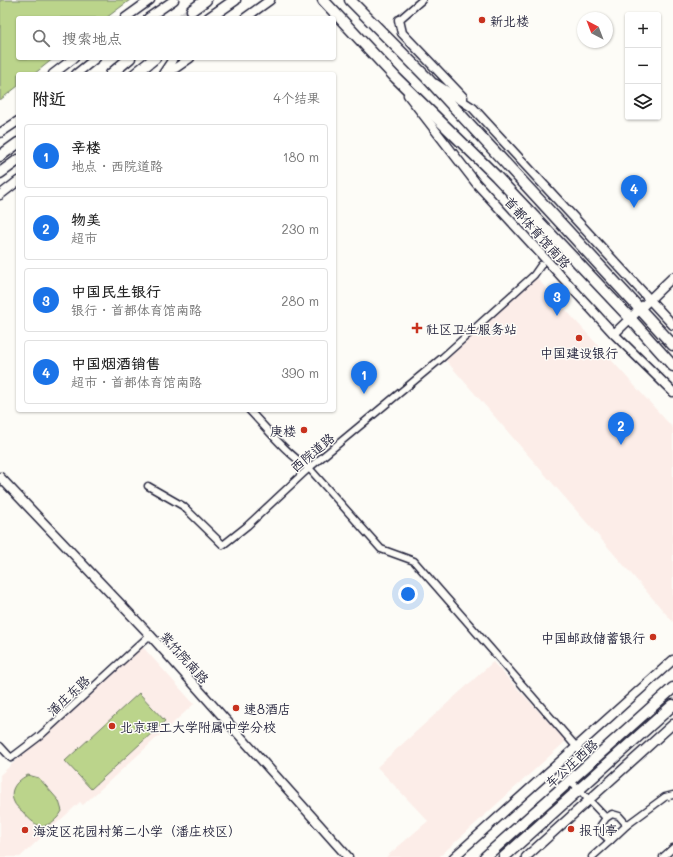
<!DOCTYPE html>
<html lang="zh">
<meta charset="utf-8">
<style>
:root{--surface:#fff;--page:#f6f6f6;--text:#222;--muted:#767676;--line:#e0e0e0;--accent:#1a73e8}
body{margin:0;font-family:Mali,"LXGW WenKai TC",sans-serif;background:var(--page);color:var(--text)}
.controls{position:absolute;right:12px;top:12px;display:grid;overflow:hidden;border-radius:4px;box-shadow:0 1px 3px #0004}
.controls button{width:36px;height:36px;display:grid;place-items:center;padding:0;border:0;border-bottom:1px solid var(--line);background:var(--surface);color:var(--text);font:20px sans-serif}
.compass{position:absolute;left:577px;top:12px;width:36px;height:36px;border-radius:50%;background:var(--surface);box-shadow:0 1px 3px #0004;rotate:318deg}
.you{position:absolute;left:408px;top:594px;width:14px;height:14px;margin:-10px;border:3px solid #fff;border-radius:50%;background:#1a73e8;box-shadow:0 0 0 6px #1a73e833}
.badge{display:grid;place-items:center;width:26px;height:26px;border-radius:50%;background:var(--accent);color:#fff;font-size:13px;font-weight:700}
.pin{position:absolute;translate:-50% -33px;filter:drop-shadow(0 1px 2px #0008)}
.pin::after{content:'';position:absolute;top:21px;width:14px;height:12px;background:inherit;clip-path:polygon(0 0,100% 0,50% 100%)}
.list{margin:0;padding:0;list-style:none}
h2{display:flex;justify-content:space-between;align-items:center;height:52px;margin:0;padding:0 16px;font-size:17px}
h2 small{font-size:13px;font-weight:400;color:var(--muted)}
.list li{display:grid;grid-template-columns:26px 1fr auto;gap:12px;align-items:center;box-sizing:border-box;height:64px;margin:0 8px 8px;padding:0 8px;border:1px solid var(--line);border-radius:4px}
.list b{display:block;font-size:15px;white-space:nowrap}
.list p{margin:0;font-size:13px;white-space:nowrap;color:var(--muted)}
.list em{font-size:13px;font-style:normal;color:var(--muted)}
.icon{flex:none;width:22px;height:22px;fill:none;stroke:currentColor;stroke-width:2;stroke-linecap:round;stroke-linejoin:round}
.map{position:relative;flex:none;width:673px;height:857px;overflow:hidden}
.search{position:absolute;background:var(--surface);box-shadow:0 1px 3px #0004;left:16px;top:16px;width:320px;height:44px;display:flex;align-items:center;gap:10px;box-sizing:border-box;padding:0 14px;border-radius:4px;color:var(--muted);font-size:15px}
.panel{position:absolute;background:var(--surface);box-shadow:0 1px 3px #0004;left:16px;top:72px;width:320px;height:340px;border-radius:4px}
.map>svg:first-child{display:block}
.built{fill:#fcede8}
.park{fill:#bbd48b;stroke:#6e7b63}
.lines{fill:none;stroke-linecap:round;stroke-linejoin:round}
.trunk-tunnel{stroke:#d1d0d1;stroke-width:10;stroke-dasharray:10 5;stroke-linecap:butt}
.minor-casing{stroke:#22223b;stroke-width:9}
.tertiary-casing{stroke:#22223b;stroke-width:11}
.primary-casing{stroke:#22223b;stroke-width:13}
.trunk-casing{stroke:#22223b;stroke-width:13}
.minor{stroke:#fdfcf7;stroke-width:6}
.tertiary{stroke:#fdfcf7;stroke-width:8}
.primary{stroke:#fdfcf7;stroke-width:10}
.trunk{stroke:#fdfcf7;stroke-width:10}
.poi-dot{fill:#c8321e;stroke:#fdfcf7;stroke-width:1.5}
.labels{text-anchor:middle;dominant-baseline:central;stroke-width:3;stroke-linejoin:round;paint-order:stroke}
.poi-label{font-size:13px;fill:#22223b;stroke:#fdfcf7;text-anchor:start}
.street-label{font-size:13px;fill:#22223b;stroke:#fdfcf7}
</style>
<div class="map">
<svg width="673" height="857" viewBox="0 0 673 857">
<rect width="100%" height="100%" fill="#fdfcf7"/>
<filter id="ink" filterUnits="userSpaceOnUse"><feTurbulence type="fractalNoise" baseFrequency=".025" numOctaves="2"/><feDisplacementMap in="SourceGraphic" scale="8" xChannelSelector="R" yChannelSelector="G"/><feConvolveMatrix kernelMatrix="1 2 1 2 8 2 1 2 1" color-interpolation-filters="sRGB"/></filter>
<g filter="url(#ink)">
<g class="built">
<path d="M534 275 673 428V622L443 357Z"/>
<path d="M142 646 194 704 83 805 80 802 20 857H0V775Z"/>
<path d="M493 662 566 741 439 857H386L428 821 377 767Z"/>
</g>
<g class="park">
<path d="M0 0H130L106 18H18V58H54L34 74H18V86L0 100Z"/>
<path d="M139 693 165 721 91 789 65 761Z"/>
<path d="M28 775 39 778 59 801 62 811C57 820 51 824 41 827 33 823 28 818 22 811 19 809 15 805 14 802 8 789 18 780 28 775Z"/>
</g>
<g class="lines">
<path class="trunk-tunnel" d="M182 18 192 10"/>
<defs>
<g id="minor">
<path d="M399 20 422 0"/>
<path d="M249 410C268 430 286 453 309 468L381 549 414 561 580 751"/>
<path d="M148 486 183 506 223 545 247 526 309 468 443 357 534 275 541 265"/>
<path d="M0 746 11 758 40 736 150 635"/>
<path d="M571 781 606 818 601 825V832L610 841 627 825 619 816 612 814 606 818"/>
<path d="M627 825 665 797 673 795"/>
<path d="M592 857 610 841"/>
<path d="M663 857 673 848"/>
</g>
<g id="tertiary">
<path d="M125 18 150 0"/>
<path d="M148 18 174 0"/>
<path d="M245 18 270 0"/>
<path d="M399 20 402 33 463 97"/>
<path d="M53 74 74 58"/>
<path d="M76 74 96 58"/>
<path d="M163 74 171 62 173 58"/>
<path d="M167 74 190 58"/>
<path d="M436 84 473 108 673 325"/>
<path d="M408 95 476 183 614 334 673 392"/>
<path d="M0 133 18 121"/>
<path d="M0 195 18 181"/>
<path d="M614 334 673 277"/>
<path d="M0 477 150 635 348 857"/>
<path d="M454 857 673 660"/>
<path d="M526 857 673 724"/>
</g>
<g id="primary">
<path d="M323 0 396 78 496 176 630 318 673 366"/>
<path d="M350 0 427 78 673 345"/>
<path d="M485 857 673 688"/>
<path d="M504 857 673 705"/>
</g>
<g id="trunk">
<path d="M192 10 206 0"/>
<path d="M209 18 235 0"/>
<path d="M111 74 130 58"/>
<path d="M135 74 155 58"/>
<path d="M0 156 18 143"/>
<path d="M0 173 18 160"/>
</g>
</defs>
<use href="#minor" class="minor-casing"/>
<use href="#tertiary" class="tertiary-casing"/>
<use href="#primary" class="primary-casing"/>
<use href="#trunk" class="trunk-casing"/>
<use href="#minor" class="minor"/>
<use href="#tertiary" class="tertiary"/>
<use href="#primary" class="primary"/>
<use href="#trunk" class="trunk"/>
</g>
</g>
<g class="poi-dot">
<circle cx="482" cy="20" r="4"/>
<path d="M415 322h4v4h4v4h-4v4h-4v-4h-4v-4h4z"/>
<circle cx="579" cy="338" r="4"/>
<circle cx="304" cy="430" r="4"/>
<circle cx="653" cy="637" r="4"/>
<circle cx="236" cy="708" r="4"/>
<circle cx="112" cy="726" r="4"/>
<circle cx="571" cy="829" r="4"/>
<circle cx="25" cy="830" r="4"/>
</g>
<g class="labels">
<g class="poi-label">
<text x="490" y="20">新北楼</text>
<text x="426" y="328">社区卫生服务站</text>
<text x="579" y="352" text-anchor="middle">中国建设银行</text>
<text x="296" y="430" text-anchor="end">庚楼</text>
<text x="645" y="637" text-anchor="end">中国邮政储蓄银行</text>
<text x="244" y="708">速8酒店</text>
<text x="120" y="726">北京理工大学附属中学分校</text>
<text x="579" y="829">报刊亭</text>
<text x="33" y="830">海淀区花园村第二小学（潘庄校区）</text>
</g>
<g class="street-label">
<text transform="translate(538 232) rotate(48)">首都体育馆南路</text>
<text transform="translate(312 452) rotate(-40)">西院道路</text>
<text transform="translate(185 657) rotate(48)">紫竹院南路</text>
<text transform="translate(68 695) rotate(-43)">潘庄东路</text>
<text transform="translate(571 763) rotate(-42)">车公庄西路</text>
</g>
</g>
</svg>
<div class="controls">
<button>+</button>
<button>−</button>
<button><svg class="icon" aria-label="layers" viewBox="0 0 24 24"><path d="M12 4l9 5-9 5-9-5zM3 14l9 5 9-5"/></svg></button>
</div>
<svg class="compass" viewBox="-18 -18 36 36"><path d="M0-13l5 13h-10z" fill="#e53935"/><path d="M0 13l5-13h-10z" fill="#767676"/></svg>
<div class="you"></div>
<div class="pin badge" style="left:364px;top:394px">1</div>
<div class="pin badge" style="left:621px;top:445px">2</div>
<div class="pin badge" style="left:557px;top:316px">3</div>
<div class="pin badge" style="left:634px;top:208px">4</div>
<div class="search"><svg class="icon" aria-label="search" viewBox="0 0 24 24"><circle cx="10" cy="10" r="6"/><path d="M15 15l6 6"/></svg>搜索地点</div>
<section class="panel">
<h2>附近<small>4个结果</small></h2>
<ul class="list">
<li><span class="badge">1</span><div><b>辛楼</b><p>地点 · 西院道路</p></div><em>180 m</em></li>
<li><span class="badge">2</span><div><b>物美</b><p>超市</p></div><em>230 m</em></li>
<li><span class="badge">3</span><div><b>中国民生银行</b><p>银行 · 首都体育馆南路</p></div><em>280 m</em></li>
<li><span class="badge">4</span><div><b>中国烟酒销售</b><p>超市 · 首都体育馆南路</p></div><em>390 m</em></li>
</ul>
</section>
</div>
